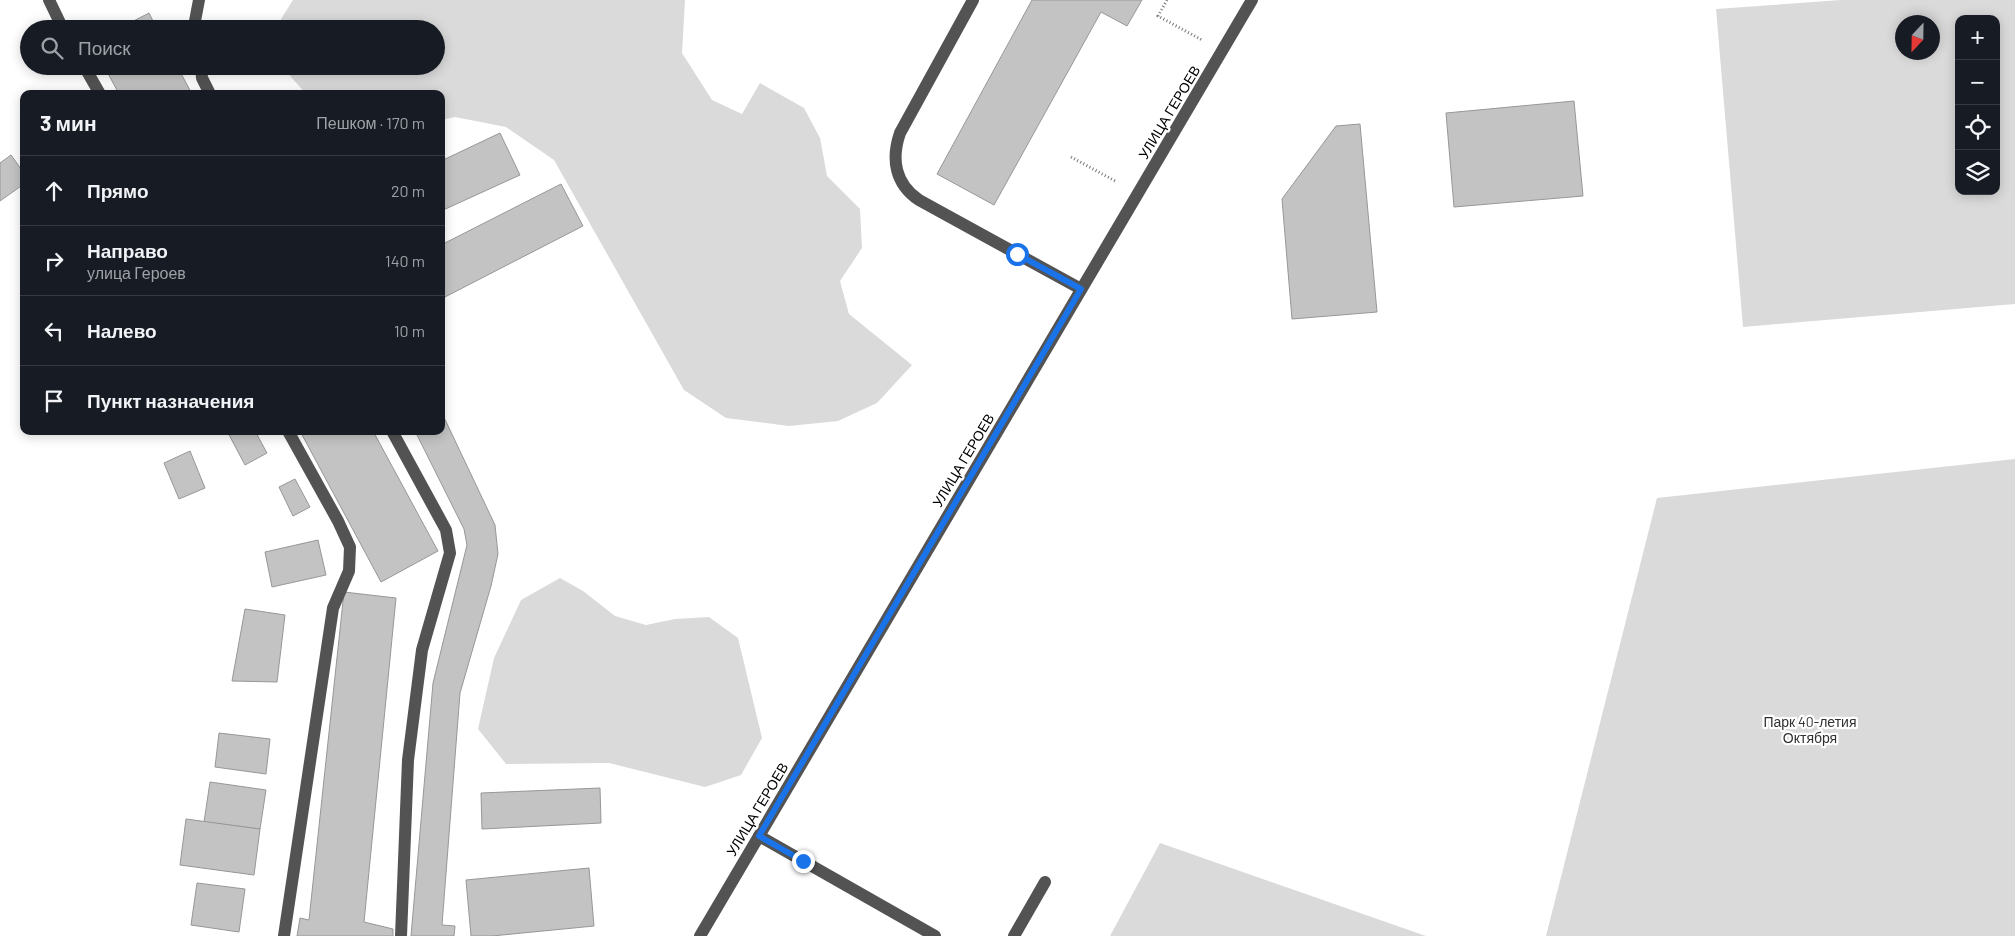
<!DOCTYPE html>
<html lang="ru">
<meta charset="utf-8">
<style>
:root{--surface:#171b24;--page:#20242c;--text:#f1f3f6;--muted:#9ea1a6;--line:#363941}
body{margin:0;font-family:Barlow,sans-serif;background:var(--page);color:var(--text)}
.controls{position:absolute;right:15px;top:15px;display:grid;overflow:hidden;border-radius:10px;box-shadow:0 2px 12px #0003}
.controls button{width:45px;height:45px;display:grid;place-items:center;padding:0;border:0;border-bottom:1px solid var(--line);background:var(--surface);color:var(--text);font:25px sans-serif}
.compass{position:absolute;left:1895px;top:15px;width:45px;height:45px;border-radius:50%;background:var(--surface);box-shadow:0 2px 12px #0003;rotate:202deg}
.stop{position:absolute;width:15px;height:15px;margin:-11px;border:4px solid #1a73e8;border-radius:50%;background:#fff}
.stop.end{background:#1a73e8;border-color:#fff;box-shadow:0 1px 5px #0008}
.list{margin:0;padding:0;list-style:none}
h2{display:flex;justify-content:space-between;align-items:center;height:65px;margin:0;padding:0 20px;font-size:21px}
h2 small{font-size:16px;font-weight:400;color:var(--muted)}
.list li{display:grid;grid-template-columns:32px 1fr auto;gap:15px;align-items:center;box-sizing:border-box;height:70px;padding:0 20px;border-top:1px solid var(--line)}
.list b{display:block;font-size:19px;white-space:nowrap}
.list p{margin:0;font-size:16px;white-space:nowrap;color:var(--muted)}
.list em{font-size:16px;font-style:normal;color:var(--muted)}
.icon{flex:none;width:28px;height:28px;fill:none;stroke:currentColor;stroke-width:2;stroke-linecap:round;stroke-linejoin:round}
.map{position:relative;flex:none;width:2015px;height:936px;overflow:hidden}
.search{position:absolute;background:var(--surface);box-shadow:0 2px 12px #0003;left:20px;top:20px;width:425px;height:55px;display:flex;align-items:center;gap:12px;box-sizing:border-box;padding:0 18px;border-radius:28px;color:var(--muted);font-size:19px}
.panel{position:absolute;background:var(--surface);box-shadow:0 2px 12px #0003;left:20px;top:90px;width:425px;height:345px;border-radius:10px}
.map>svg:first-child{display:block}
.green{fill:#dadada;fill-rule:evenodd}
.building{fill:#c3c3c3;stroke:#979797}
.lines{fill:none;stroke-linecap:round;stroke-linejoin:round}
.path{stroke:#757575;stroke-width:3;stroke-dasharray:1 2.5;stroke-linecap:butt}
.minor{stroke:#535353;stroke-width:12}
.route{stroke:#1a73e8;stroke-width:6}
.labels{text-anchor:middle;dominant-baseline:central;stroke-width:4.5;stroke-linejoin:round;paint-order:stroke}
.street-label{font-size:14px;fill:#000;stroke:#fff}
.park-label{font-size:14px;fill:#313131;stroke:#fff}
</style>
<div class="map">
<svg width="2015" height="936" viewBox="0 0 2015 936">
<rect width="100%" height="100%" fill="#fff"/>
<g class="green">
<path d="M293 0H685L682 53 712 100 742 114 760 83 804 108 820 138 827 176 860 209 862 248 840 281 849 314 912 365 877 403 838 421 789 426 726 418 684 390 554 160 506 127 455 117 441 120V94H306L285 70V66H436V29H282L281 19Z"/>
<path d="M1841 0H2015V304L1743 327 1716 9ZM1959 19H1996V191H1959ZM1932 22V52H1902V22Z"/>
<path d="M2015 459V936H1546L1657 498Z"/>
<path d="M560 578 583 591 615 616 646 625 675 619 709 617 738 638 762 738 741 775 705 787 609 763 506 764 478 729 494 658 521 600Z"/>
<path d="M1160 843 1426 936H1110Z"/>
</g>
<g class="building">
<path d="M1032 0H1142L1127 26 1101 12 994 205 937 174Z"/>
<path d="M149 13 157 29H118Z"/>
<path d="M104 66H177L192 94H119Z"/>
<path d="M1574 101 1583 196 1454 207 1446 113Z"/>
<path d="M1360 124 1377 312 1292 319 1282 199 1336 126Z"/>
<path d="M500 133 520 175 441 211V161Z"/>
<path d="M11 155 24 173V184L0 201V163Z"/>
<path d="M561 184 583 226 441 299V245Z"/>
<path d="M441 411 495 525 498 554 491 586 460 693 442 925 455 926 454 936H411L433 683 467 545 464 529 415 431H441Z"/>
<path d="M227 431H255L267 453 245 465Z"/>
<path d="M300 431H373L438 551 381 582Z"/>
<path d="M190 451 205 488 179 499 164 463Z"/>
<path d="M295 479 310 507 293 516 279 487Z"/>
<path d="M318 540 326 575 272 587 265 552Z"/>
<path d="M344 592 396 598 364 922 393 929V936H297L300 918 309 920Z"/>
<path d="M245 609 285 615 277 682 232 681Z"/>
<path d="M219 733 270 739 266 774 215 767Z"/>
<path d="M210 782 266 790 260 829 204 822Z"/>
<path d="M600 788 601 823 482 829 481 793Z"/>
<path d="M186 819 260 829 254 875 180 865Z"/>
<path d="M589 868 594 926 492 936H471L466 880Z"/>
<path d="M197 883 245 889 239 932 191 925Z"/>
</g>
<g class="lines">
<g class="path">
<path d="M1167 0 1158 16 1202 40"/>
<path d="M1071 157 1117 182"/>
</g>
<g class="minor">
<path d="M49 0 63 29"/>
<path d="M973 0 900 133C891 159 895 184 919 200L1081 289"/>
<path d="M196 29 195 21 199 0"/>
<path d="M84 66 100 94"/>
<path d="M201 66 202 78 210 94"/>
<path d="M392 431 446 530 450 553 422 650 408 760 401 936"/>
<path d="M759 836 935 936"/>
<path d="M284 936 333 608 349 571 350 547 338 521 288 431"/>
<path d="M700 936 1252 0"/>
<path d="M1014 936 1045 882"/>
</g>
</g>
<g class="lines">
<path class="route" d="M803 861 759 836 1081 289 1017 254"/>
</g>
<g class="labels">
<g class="street-label">
<text transform="translate(1169 112) rotate(-59)">УЛИЦА ГЕРОЕВ</text>
<text transform="translate(963 460) rotate(-59)">УЛИЦА ГЕРОЕВ</text>
<text transform="translate(757 809) rotate(-59)">УЛИЦА ГЕРОЕВ</text>
</g>
<g class="park-label">
<text x="1810" y="721">Парк 40-летия<tspan x="1810" dy="16">Октября</tspan></text>
</g>
</g>
</svg>
<div class="controls">
<button>+</button>
<button>−</button>
<button><svg class="icon" aria-label="locate" viewBox="0 0 24 24"><circle cx="12" cy="12" r="6"/><path d="M12 2v4M12 18v4M2 12h4M18 12h4"/></svg></button>
<button><svg class="icon" aria-label="layers" viewBox="0 0 24 24"><path d="M12 4l9 5-9 5-9-5zM3 14l9 5 9-5"/></svg></button>
</div>
<svg class="compass" viewBox="-18 -18 36 36"><path d="M0-13l5 13h-10z" fill="#e53935"/><path d="M0 13l5-13h-10z" fill="#9ea1a6"/></svg>
<div class="stop" style="left:1017px;top:254px"></div>
<div class="stop end" style="left:803px;top:861px"></div>
<div class="search"><svg class="icon" aria-label="search" viewBox="0 0 24 24"><circle cx="10" cy="10" r="6"/><path d="M15 15l6 6"/></svg>Поиск</div>
<section class="panel">
<h2>3 мин<small>Пешком · 170 m</small></h2>
<ul class="list">
<li><svg class="icon" aria-label="ahead" viewBox="0 0 24 24"><path d="M12 20V5M6 11l6-6 6 6"/></svg><div><b>Прямо</b></div><em>20 m</em></li>
<li><svg class="icon" aria-label="right" viewBox="0 0 24 24"><path d="M7 20v-9h11M14 6l5 5-5 5"/></svg><div><b>Направо</b><p>улица Героев</p></div><em>140 m</em></li>
<li><svg class="icon" aria-label="left" viewBox="0 0 24 24"><path d="M17 20v-9H6M10 6l-5 5 5 5"/></svg><div><b>Налево</b></div><em>10 m</em></li>
<li><svg class="icon" aria-label="arrive" viewBox="0 0 24 24"><path d="M6 21V4h12l-3 4 3 4H6"/></svg><div><b>Пункт назначения</b></div></li>
</ul>
</section>
</div>
